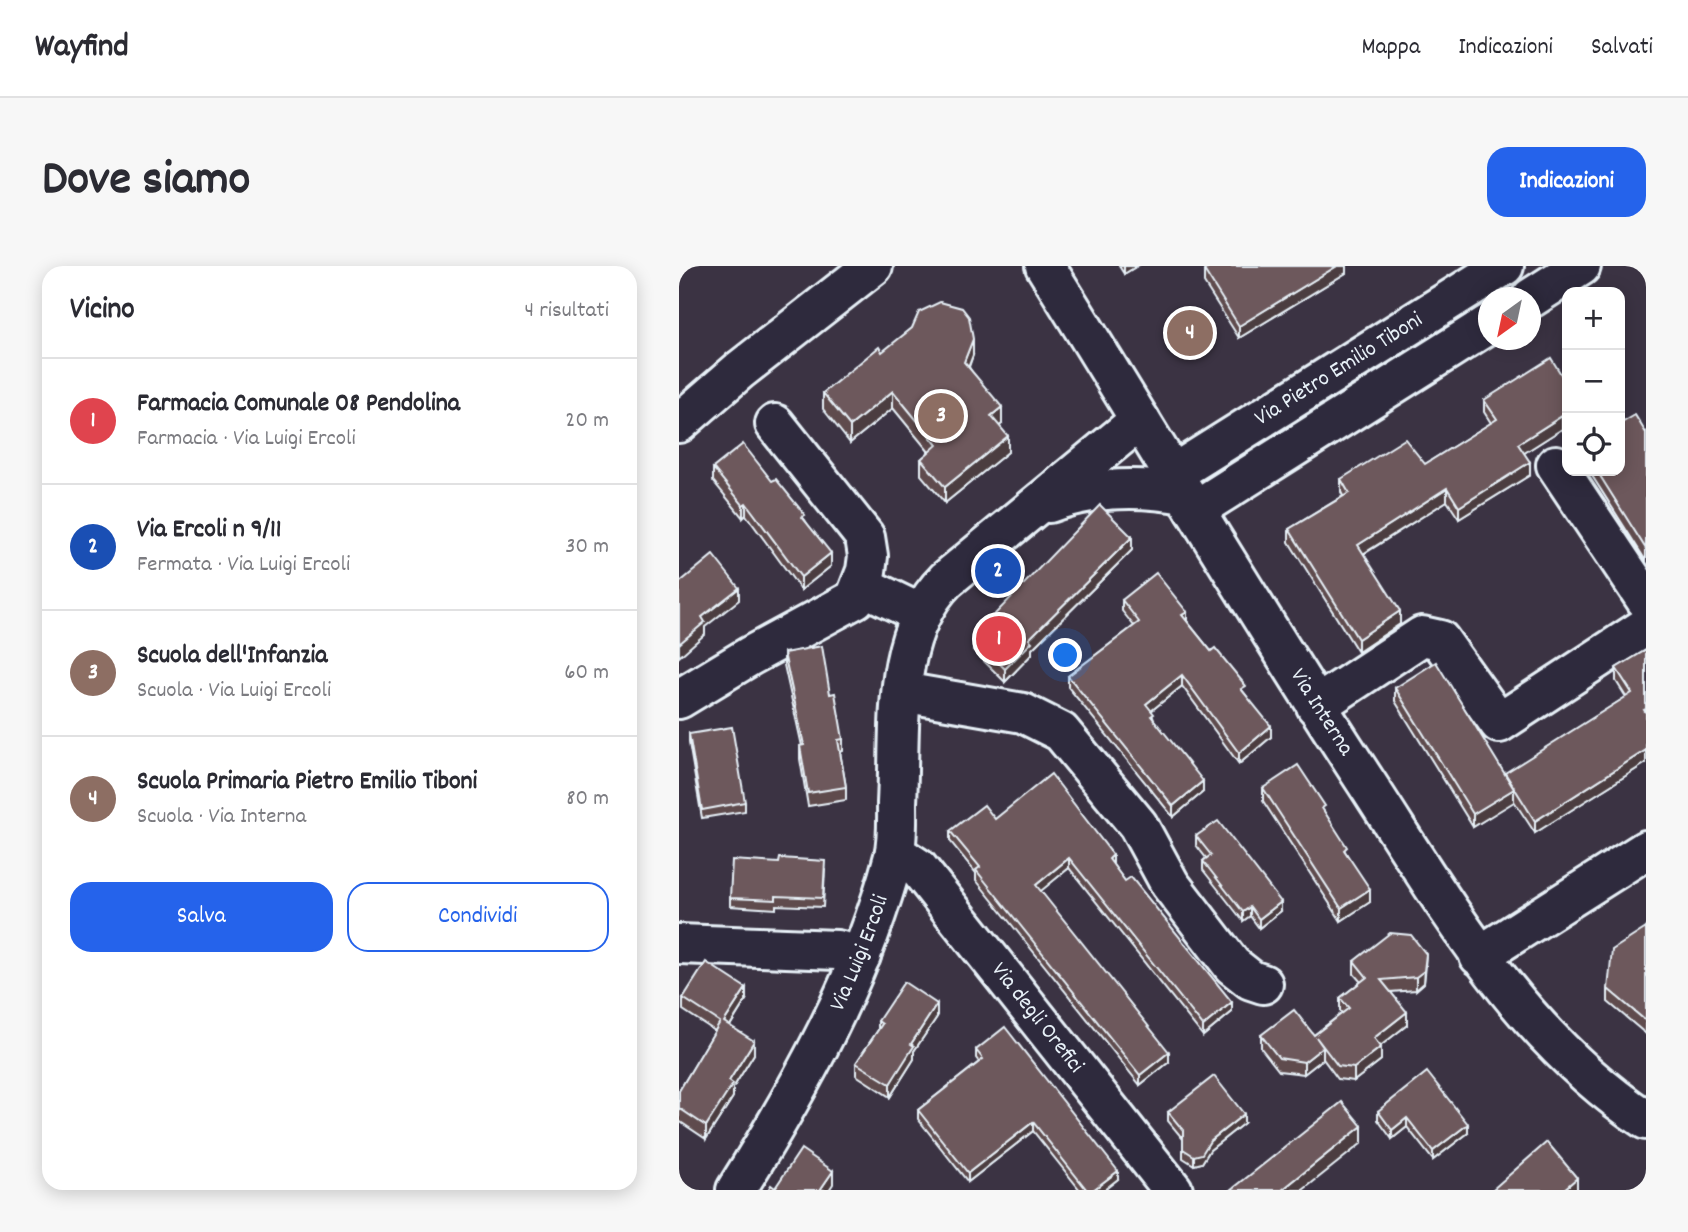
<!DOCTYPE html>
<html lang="it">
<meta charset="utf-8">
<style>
:root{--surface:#fff;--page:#f7f7f7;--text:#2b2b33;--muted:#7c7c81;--line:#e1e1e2;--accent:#2563eb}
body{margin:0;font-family:Dekko,sans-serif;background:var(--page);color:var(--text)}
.controls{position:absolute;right:21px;top:21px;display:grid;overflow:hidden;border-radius:14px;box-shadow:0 4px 18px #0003}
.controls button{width:63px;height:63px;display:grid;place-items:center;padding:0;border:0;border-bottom:2px solid var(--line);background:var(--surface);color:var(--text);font:35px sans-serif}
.compass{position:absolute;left:799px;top:21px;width:63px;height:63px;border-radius:50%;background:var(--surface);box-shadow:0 4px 18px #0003;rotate:213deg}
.you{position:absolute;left:387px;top:390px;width:24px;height:24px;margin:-18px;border:5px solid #fff;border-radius:50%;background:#1a73e8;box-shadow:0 0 0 10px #1a73e833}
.badge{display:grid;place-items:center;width:46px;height:46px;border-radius:50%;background:var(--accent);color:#fff;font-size:23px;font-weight:700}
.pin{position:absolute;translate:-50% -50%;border:4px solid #fff;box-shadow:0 2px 7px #0006}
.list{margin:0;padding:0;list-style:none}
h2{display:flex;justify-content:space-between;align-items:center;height:91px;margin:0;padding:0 28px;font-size:30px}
h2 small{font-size:23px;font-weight:400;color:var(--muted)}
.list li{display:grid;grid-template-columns:46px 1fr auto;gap:21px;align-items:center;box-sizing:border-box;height:126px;padding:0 28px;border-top:2px solid var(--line)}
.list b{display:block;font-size:26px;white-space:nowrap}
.list p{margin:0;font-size:23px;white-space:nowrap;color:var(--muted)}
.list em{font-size:23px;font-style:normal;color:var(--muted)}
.actions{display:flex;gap:14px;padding:21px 28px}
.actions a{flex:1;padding:16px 0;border:2px solid var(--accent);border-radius:21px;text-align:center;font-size:24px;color:var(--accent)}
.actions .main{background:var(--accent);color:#fff}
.icon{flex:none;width:38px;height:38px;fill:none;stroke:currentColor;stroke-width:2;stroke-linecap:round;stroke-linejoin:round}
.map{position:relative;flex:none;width:967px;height:924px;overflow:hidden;border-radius:21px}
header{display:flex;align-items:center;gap:42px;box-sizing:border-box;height:98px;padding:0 35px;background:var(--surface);border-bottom:2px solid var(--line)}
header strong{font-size:33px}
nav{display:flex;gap:38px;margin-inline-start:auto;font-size:24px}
.intro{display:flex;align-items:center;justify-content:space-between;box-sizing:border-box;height:168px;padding:0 42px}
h1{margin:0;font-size:49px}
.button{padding:18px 32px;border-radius:21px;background:var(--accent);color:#fff;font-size:24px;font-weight:700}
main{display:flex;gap:42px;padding:0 42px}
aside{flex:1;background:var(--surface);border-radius:21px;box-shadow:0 4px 18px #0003}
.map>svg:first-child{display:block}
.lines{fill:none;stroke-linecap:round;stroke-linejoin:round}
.minor-casing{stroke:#e8f1f8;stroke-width:44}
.minor{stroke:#2f2a3d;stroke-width:38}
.wall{fill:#5e4c4e;stroke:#e8f1f8;stroke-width:2}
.shaded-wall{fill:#4c3e40;stroke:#e8f1f8;stroke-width:2}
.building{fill:#6d585b;stroke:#e8f1f8;stroke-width:2}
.labels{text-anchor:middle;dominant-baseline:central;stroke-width:6;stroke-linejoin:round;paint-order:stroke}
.street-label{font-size:23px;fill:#e8f1f8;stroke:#2f2a3d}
</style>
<header>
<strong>Wayfind</strong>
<nav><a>Mappa</a><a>Indicazioni</a><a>Salvati</a></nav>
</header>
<div class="intro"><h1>Dove siamo</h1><a class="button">Indicazioni</a></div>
<main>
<aside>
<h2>Vicino<small>4 risultati</small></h2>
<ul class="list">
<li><span class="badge" style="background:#e0444e">1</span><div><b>Farmacia Comunale 08 Pendolina</b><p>Farmacia · Via Luigi Ercoli</p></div><em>20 m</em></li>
<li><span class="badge" style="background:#1a4fb4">2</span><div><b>Via Ercoli n 9/11</b><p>Fermata · Via Luigi Ercoli</p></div><em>30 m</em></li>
<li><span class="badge" style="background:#8d6e63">3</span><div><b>Scuola dell'Infanzia</b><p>Scuola · Via Luigi Ercoli</p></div><em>60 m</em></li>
<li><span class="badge" style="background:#8d6e63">4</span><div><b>Scuola Primaria Pietro Emilio Tiboni</b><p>Scuola · Via Interna</p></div><em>80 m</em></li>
</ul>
<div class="actions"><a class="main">Salva</a><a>Condividi</a></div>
</aside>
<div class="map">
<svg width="967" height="924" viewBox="0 0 967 924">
<rect width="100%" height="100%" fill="#3b3343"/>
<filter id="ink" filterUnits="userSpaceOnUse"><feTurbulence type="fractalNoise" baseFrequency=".0143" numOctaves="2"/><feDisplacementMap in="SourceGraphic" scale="14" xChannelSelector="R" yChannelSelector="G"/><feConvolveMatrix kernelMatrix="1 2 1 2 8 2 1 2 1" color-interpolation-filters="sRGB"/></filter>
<g filter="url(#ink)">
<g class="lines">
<defs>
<g id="minor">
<path id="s1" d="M366 0C473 172 576 346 687 516 767 639 841 771 967 854"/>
<path d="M852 32 902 0"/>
<path d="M0 157 61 104 194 0"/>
<path d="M877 199 967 334"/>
<path id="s2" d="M494 208 825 0"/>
<path d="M370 237C415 220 460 220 506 228"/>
<path d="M516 244 810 58"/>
<path d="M184 320 242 348"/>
<path d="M223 426 344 447 382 466 459 559 491 618 553 699 572 714 584 718"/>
<path d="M0 433 71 390 176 333 187 305 189 290 186 271 96 158"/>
<path d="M637 440 743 370 761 374 820 457 967 361"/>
<path id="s3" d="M216 587 239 602 494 924"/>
<path d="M0 678 158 684 182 690"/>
<path d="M800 690 967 584"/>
<path id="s4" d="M57 924C123 819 183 711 215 590 219 573 218 553 218 537 222 464 211 370 267 314L461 154"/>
</g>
</defs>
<use href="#minor" class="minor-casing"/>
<use href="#minor" class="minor"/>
</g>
<g class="wall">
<path d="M440 0H458L445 8Z"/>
<path d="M667 0V7L560 72 525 17V4Z"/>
<path d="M203 86 294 89 290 101 323 158 320 160 329 186 266 237 242 209V193L250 186 214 142 171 177 144 143V127Z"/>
<path d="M888 118V171L883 163 845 187 851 209 780 253 768 235 685 288 721 358 679 386 610 276V263L664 230 662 226V213L746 198 812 157 805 146V134Z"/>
<path d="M967 167V295L910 205H941Z"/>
<path d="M34 202 93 215 126 254 152 300 122 324 67 249 64 252 34 215Z"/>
<path d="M453 284 353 383V388L326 416 294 384V371Z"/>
<path d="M443 334 508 355 567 429 592 471 560 498 503 420 472 445 475 454 524 526 494 551 389 421V410L455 360 443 345Z"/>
<path d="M967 384V497L856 567 835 535 794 561 716 435V422L826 508 947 431 937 415V402Z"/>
<path d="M105 387 151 428 164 473V485L161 486 167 521V534L129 540 121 493V480H123L105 399Z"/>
<path d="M10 468 66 536V545L23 552 10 477Z"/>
<path d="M584 522 646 547 668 589 691 636 662 655 584 535Z"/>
<path d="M316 553 434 599 446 615 553 746 524 770 390 602 361 625 490 796 461 819 297 614V607L271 575V565Z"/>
<path d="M517 570 602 645 580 662 571 650 564 655 524 604V595L527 592 517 579Z"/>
<path d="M100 597 146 604 144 641 97 639V643L51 640V632Z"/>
<path d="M967 662V768L929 736V723Z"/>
<path d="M675 695 747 700 745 717 737 724 712 726 728 759 701 780 702 794 675 815 659 813 644 793 625 808 600 805 582 782V769H635L663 747 661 745V732L682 716 675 708Z"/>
<path d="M4 732 67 734 51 760 75 788 54 822V831L27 873 0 855V825L36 765 4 744Z"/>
<path d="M258 751 235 785V793L211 831 177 809V797L199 764V755Z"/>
<path d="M297 784 439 913 425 924H401L354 865 289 916 239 853V844L300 796 297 792Z"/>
<path d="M699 845 789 867 754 894 728 861 713 873 699 854Z"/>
<path d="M489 846 565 857 531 884 523 897 515 899 504 892V873L489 855Z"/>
</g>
<g class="shaded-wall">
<path d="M445 0H458L445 8Z"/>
<path d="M658 0H667V7L560 72V60Z"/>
<path d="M294 73V89L285 112V96Z"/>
<path d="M214 125V142L171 177V160Z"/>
<path d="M323 141V158L312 166V150Z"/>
<path d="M883 150V163L839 191V178Z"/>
<path d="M329 170V186L266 237V221Z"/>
<path d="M851 196V209L780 253V241Z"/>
<path d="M768 222V235L679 291V279Z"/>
<path d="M67 237V249L64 252V239Z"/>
<path d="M453 271V284L353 383V388L326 416V403L350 373Z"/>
<path d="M152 287V300L122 324V311Z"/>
<path d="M60 322V334L26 361V368L0 391V378L23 351Z"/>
<path d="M721 345V358L679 386V373Z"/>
<path d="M508 346V357L503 349Z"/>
<path d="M503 409V420L467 449V438Z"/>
<path d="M592 460V471L560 498V487Z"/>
<path d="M967 484V497L856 567V555Z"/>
<path d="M524 515V526L494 551V540Z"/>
<path d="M835 523V536L794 561V548Z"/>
<path d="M434 589V599L430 593Z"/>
<path d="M390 592V602L357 629V619Z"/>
<path d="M691 623V636L662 655V642Z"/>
<path d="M602 636V645L580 662V653Z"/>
<path d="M571 641V650L564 655V646Z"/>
<path d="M747 688 745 717 737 724V711Z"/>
<path d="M67 722V734L45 769V756Z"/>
<path d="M553 736V746L524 770V760Z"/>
<path d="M258 738V751L235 785V793L211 831V818L232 778Z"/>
<path d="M728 746V759L695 785V772Z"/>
<path d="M75 775V788L54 822V831L27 873V860L50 815Z"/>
<path d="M644 781V793L625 808V796Z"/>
<path d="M702 781V794L675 815V802Z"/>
<path d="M490 786V796L461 819V809Z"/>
<path d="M565 848V857L531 884 523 897 515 899V890L531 875Z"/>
<path d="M728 852V861L713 873V864Z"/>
<path d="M354 856V865L289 916V907Z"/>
<path d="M789 858V867L754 894V885Z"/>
<path d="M683 860V877L624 924H603Z"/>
<path d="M154 905V918L150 924H141Z"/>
<path d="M439 905V913L425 924H414Z"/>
<path d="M898 912V924H884Z"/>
</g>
<g class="building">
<path d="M533 0H658L560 60 525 4Z"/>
<path d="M261 36 283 42 290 51 294 73 285 96 323 141 312 150 329 170 266 221 242 193 258 179 214 125 171 160 144 127 200 81 203 86 233 62 240 46Z"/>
<path d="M872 92 888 118V158L883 150 839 178 851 196 780 241 768 222 679 279 721 345 679 373 610 263 670 227 662 213 726 173 746 198 818 153 805 134Z"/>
<path d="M956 149 967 167V283L918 205H941V158Z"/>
<path d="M64 178 93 215 97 213 126 249 123 251 152 287 122 311 67 237 64 239 34 202Z"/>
<path d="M421 239 453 271 350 373 353 376 326 403 294 371Z"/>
<path d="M34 289 60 322 23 351 26 356 0 378V317Z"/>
<path d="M477 307 508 346 503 349 532 385 536 382 567 420 562 423 592 460 560 487 503 409 467 438 475 448 472 450 524 515 494 540 389 410 460 356 443 334Z"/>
<path d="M143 380 151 428 156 427 164 473 159 474 167 521 129 527 121 480 125 479 105 387Z"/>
<path d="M967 384V443L965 444 967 447V484L856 555 826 507 953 427 937 402Z"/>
<path d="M757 396 835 523 794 548 716 422Z"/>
<path d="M53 461 66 536 23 544 10 468Z"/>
<path d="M619 499 646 540 643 542 668 581 665 584 691 623 662 642 584 522Z"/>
<path d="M372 508 434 589 430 593 446 615 452 611 553 736 524 760 390 592 357 619 490 786 461 809 297 604 301 601 271 565 305 539 316 553Z"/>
<path d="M539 555 602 636 580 653 571 641 564 646 524 595 532 589 517 570Z"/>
<path d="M101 592 146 595 144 632 97 630V634L51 632 53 594 100 597Z"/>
<path d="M967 662V755L929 723 933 684Z"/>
<path d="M711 667 732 669 747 688 745 705 737 711 702 714 728 746 695 772 702 781 675 802 659 800 637 771 644 781 625 796 600 792 582 769 615 744 635 769 670 742 661 732 688 711 675 695Z"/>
<path d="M27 696 67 722 45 756 75 775 50 815 54 818 27 860 0 842V825L41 756 4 732Z"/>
<path d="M225 716 258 738 232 778 235 780 211 818 177 797 203 758 199 755Z"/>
<path d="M326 761 439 905 414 924H408L354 856 289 907 239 844 304 793 297 784Z"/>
<path d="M748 806 789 858 754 885 728 852 713 864 699 845Z"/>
<path d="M535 810 565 848 531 875 523 888 515 890 504 883V864L489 846Z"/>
<path d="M663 836 683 860 603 924H552Z"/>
<path d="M868 876 898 912 884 924H813Z"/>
<path d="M122 883 154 905 141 924H89L92 919 96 922Z"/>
</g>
</g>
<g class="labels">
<g class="street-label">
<text stroke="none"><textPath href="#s2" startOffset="196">Via Pietro Emilio Tiboni</textPath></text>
<text stroke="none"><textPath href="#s1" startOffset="525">Via Interna</textPath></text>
<text stroke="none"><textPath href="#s4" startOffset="268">Via Luigi Ercoli</textPath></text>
<text stroke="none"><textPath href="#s3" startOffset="219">Via degli Orefici</textPath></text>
</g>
</g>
</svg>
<div class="controls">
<button>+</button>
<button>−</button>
<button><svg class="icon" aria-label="locate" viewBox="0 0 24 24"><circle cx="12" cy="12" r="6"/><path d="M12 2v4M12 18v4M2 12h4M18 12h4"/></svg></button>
</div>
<svg class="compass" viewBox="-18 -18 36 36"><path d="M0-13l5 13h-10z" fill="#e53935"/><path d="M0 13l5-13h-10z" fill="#7c7c81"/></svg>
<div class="you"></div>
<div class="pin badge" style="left:320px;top:373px;background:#e0444e">1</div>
<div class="pin badge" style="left:319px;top:305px;background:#1a4fb4">2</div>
<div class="pin badge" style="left:262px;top:150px;background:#8d6e63">3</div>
<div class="pin badge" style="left:511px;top:67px;background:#8d6e63">4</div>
</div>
</main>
